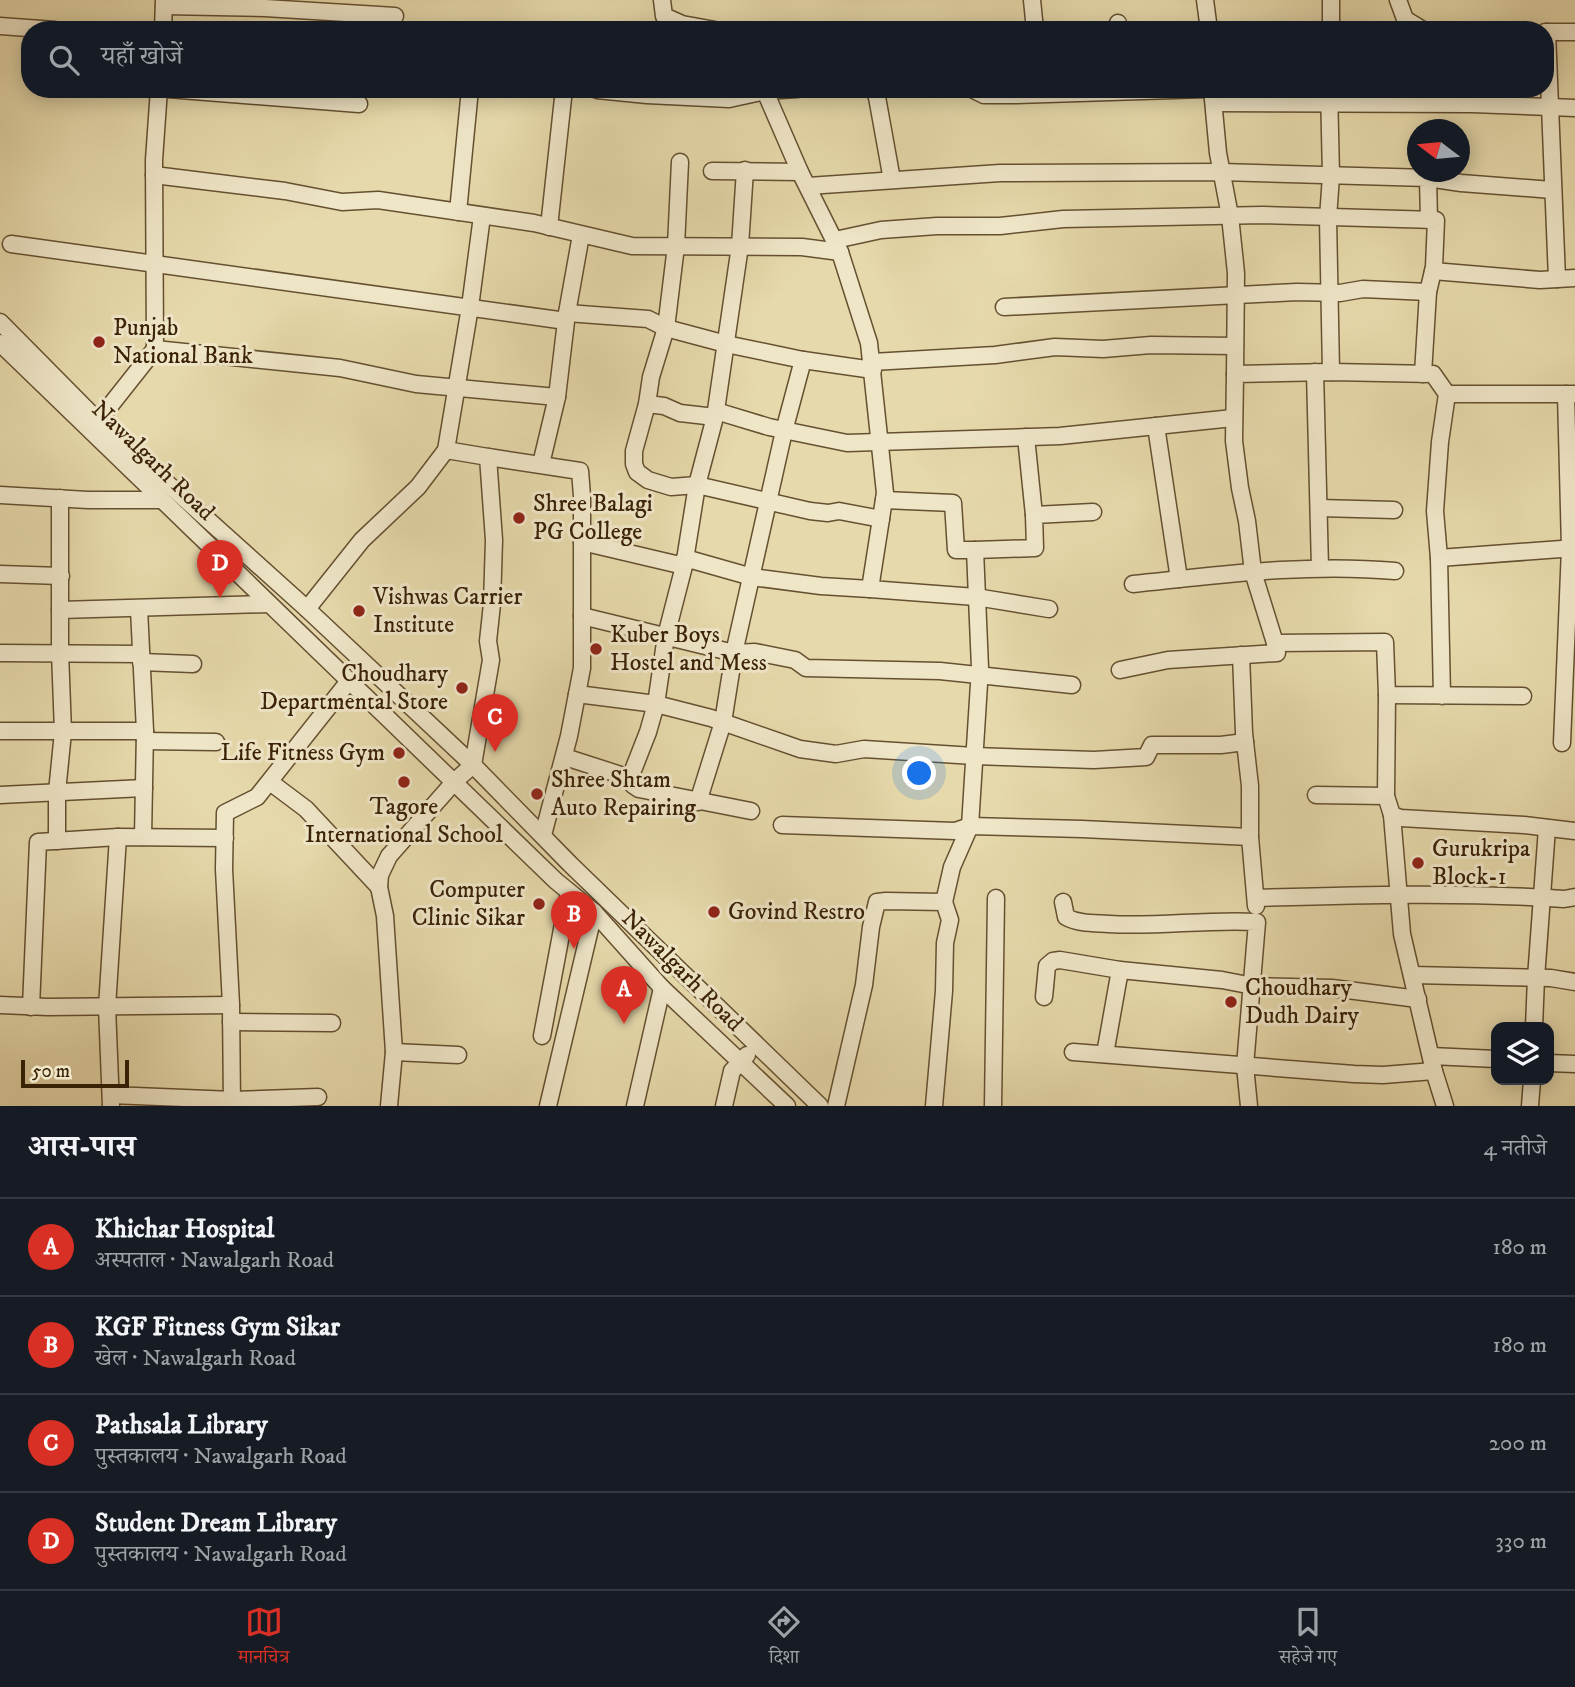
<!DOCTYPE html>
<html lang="hi">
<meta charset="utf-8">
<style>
:root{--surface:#171b24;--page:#20242c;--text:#f1f3f6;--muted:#9ea1a6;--line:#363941;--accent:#d93025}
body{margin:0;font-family:"IM FELL DW Pica","Noto Serif Devanagari",serif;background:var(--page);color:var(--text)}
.controls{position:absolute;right:21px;bottom:21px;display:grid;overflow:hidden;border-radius:14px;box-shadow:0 4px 18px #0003}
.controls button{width:63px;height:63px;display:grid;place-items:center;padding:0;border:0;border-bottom:2px solid var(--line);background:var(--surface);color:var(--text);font:35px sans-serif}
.compass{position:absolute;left:1407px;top:119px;width:63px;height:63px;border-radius:50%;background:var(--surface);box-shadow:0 4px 18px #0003;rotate:286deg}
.scale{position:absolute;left:21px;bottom:18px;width:108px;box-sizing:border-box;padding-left:7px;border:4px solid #3a2207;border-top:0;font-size:19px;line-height:24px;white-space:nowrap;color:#3a2207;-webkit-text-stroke:5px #efe6c8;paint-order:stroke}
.you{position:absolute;left:920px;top:774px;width:24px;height:24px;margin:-18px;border:5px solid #fff;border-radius:50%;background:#1a73e8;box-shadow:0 0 0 10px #1a73e833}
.badge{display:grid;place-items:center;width:46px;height:46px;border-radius:50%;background:var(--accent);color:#fff;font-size:23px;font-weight:700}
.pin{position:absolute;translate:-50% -58px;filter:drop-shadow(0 2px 4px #0008)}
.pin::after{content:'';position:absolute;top:37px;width:24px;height:21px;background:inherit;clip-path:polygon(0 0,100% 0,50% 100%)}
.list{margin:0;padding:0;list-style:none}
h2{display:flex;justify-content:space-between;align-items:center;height:91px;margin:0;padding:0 28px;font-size:30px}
h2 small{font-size:23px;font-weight:400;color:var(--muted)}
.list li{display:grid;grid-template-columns:46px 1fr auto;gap:21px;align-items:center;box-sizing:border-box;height:98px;padding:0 28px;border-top:2px solid var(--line)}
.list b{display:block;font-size:26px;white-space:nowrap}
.list p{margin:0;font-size:23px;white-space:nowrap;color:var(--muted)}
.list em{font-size:23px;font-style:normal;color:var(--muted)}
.icon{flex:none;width:38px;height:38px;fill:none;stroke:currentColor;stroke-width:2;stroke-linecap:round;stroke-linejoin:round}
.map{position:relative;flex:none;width:1575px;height:1106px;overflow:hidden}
.search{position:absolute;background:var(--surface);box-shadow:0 4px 18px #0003;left:21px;right:21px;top:21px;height:77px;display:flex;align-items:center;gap:18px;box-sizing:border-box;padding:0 24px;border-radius:28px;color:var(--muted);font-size:26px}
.sheet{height:483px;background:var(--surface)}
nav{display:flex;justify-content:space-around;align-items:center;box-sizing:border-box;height:98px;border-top:2px solid var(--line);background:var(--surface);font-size:19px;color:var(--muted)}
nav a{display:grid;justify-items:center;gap:4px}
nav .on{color:var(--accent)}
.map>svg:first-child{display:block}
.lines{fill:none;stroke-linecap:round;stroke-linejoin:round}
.minor-casing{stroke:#655030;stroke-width:19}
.minor{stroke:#efe6c8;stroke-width:16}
.poi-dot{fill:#8f2418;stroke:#efe6c8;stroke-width:2.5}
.labels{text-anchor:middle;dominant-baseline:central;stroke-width:6;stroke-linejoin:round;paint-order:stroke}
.poi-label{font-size:24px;fill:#3a2207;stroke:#efe6c8;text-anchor:start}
.street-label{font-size:24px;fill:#3a2207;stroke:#efe6c8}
</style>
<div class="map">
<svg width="1575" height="1106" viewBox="0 0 1575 1106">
<rect width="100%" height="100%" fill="#e6d9ab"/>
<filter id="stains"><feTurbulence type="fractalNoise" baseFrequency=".00286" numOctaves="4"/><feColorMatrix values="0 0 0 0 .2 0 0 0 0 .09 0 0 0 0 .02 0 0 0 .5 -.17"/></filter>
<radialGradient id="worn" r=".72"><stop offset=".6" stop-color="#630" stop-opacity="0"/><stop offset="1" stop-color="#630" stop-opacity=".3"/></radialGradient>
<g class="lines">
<defs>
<g id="minor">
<path d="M662 0 664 16 682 24 715 30"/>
<path d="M1032 0 1035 30"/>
<path d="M1205 0 1209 30"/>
<path d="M1398 0 1405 19 1423 30"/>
<path d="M164 6 265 8 395 16"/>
<path d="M1118 23 1119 30"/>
<path d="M0 26 55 30"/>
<path d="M163 30 164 0"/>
<path d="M1331 30V0"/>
<path d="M1545 32H1575"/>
<path d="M1547 32 1557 279"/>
<path d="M168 89 359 104"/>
<path d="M764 89 800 172 840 252 869 343 885 493 870 589 976 597 1049 609"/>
<path d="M873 89 877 97 892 180"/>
<path d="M972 89 984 95H1014L1205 89"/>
<path d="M1212 89 1218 153 1230 216 1236 273 1235 374"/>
<path d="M1329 89 1331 176 1328 218 1331 372"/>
<path d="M597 90 647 95 729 99 765 91 797 89"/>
<path d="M1214 103 1472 104 1575 108"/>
<path d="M680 162 676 246 666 328 651 377 647 404 634 451V464L637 472 648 480 671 487 697 485 810 511 828 513 839 511 881 519"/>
<path d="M712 171 800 172"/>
<path d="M154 175 285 191 342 202 378 200 534 223 632 246 802 247 840 252"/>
<path d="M1428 178 1461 183 1552 190"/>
<path d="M808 186 1000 173 1221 172 1428 178 1429 220"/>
<path d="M458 212 470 89"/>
<path d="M549 227 564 89"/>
<path d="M835 240 881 230 937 226H1000L1063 219 1263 215 1436 220 1434 267 1428 292 1423 374"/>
<path d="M11 244 566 321"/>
<path d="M1433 271 1540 280 1575 278"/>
<path d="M1004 307 1297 292 1340 293 1363 289 1428 292"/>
<path d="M567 313 648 319 666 328 726 344 803 360 873 370"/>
<path d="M0 322 98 421 307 609 473 765 570 864 820 1106"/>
<path d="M0 343 556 881 594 912 662 988 787 1106"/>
<path d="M155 349 154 160 159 89"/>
<path d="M872 362 995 355 1055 347 1103 349 1151 345 1235 346"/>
<path d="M1315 372 1320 568"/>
<path d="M1447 394H1575"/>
<path d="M647 404 664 406 680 413 715 417"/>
<path d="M716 411 769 427 847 443 1060 436 1233 418"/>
<path d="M98 421 155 349 340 368 416 384 557 397"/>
<path d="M1156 426 1179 579"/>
<path d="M1026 437 1034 515"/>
<path d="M488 457 580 471 582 496V668L569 736 543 835"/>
<path d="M541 464 557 397 567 313 581 235"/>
<path d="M0 495 88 500H161"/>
<path d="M884 500 953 503 956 550H975L980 668 970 826 952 867 944 902"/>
<path d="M1319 508 1394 510"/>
<path d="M582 542 684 566"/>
<path d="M975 550 1035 548 1034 515 1093 512"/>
<path d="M685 558 752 577 821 586 870 589"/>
<path d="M1439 558 1575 548"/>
<path d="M0 574 61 576"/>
<path d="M1133 584C1220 575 1307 563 1395 571"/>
<path d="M139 609 145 731 143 837"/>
<path d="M307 609 362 540 418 487 446 450"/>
<path d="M60 610 268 604"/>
<path d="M582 616 734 653 755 652 795 660 806 668 940 671 1072 685"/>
<path d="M0 653 141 654"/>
<path d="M1241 655 1244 733 1250 786V837L1256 906"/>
<path d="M141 662 193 664"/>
<path d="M1120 670 1168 660 1277 653 1275 643"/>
<path d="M577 694 656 704 711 718 800 749 836 754 864 749 974 756 1094 760 1146 757 1152 745H1221L1245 742"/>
<path d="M1387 695 1386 796 1392 815 1401 818 1524 825 1575 831"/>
<path d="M1442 696 1439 558 1435 511 1440 442 1447 394 1433 374 1331 372 1235 374 1234 441 1240 488 1247 521 1253 572 1275 643 1385 642 1387 695 1523 696"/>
<path d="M0 731H145"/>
<path d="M145 741 216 742"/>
<path d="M1562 743 1570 548 1566 394"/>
<path d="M565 757 630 778 633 785 639 789 751 811"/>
<path d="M630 778 648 732 656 704 666 636 684 566 697 485 715 417 740 246 745 170"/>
<path d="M270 782 306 809 379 887"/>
<path d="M0 795 144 788"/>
<path d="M1316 795 1386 796"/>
<path d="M698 802 723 722 734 653 784 431 803 360"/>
<path d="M1392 815 1402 934 1434 1071 1445 1106"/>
<path d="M782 825 955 831 970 826 1082 829 1250 837"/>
<path d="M57 841V792L63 732 60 652V498"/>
<path d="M1256 898C1359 895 1461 892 1564 899L1575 897"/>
<path d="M1063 902 1066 917C1079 924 1094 923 1109 924 1158 927 1207 919 1257 922L1245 1066 1249 1106"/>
<path d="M1412 975 1551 978 1575 982"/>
<path d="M1044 997 1047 966 1053 961 1060 960 1120 970 1222 980 1253 986 1332 988 1418 999"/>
<path d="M0 1005 48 1007 231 1005"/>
<path d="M31 1007 38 842 118 837 225 838"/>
<path d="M231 1022 332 1023"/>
<path d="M1534 1027 1536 978 1547 828"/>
<path d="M542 1036 569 892"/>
<path d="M394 1052 458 1055"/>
<path d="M1073 1052 1354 1074 1383 1075 1434 1071"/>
<path d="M1105 1054 1120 970"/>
<path d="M1431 1056 1496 1059"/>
<path d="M1549 1063 1575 1064"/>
<path d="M111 1095 233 1100 318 1097"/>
<path d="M111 1106 107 1007 118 837"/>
<path d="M232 1106 231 1005 224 869 225 813 257 797 349 681"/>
<path d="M389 1106 394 1052 385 916 379 887 380 875 389 856 455 781 473 765 491 660 488 641 492 604 494 540 488 457 446 450 470 307 482 216"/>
<path d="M548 1106 594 912"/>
<path d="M635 1106 662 988"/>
<path d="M724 1106 732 1071 747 1055"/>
<path d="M836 1106 864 985 871 927 877 902 886 901 944 902 950 920 945 943 944 991 934 1106"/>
<path d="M993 1106 996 898"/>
<path d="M1530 1106 1532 1080"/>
</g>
</defs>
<use href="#minor" class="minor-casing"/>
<use href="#minor" class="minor"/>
</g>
<g class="poi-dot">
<circle cx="99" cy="342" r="7"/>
<circle cx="519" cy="518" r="7"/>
<circle cx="359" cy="611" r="7"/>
<circle cx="596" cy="649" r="7"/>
<circle cx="462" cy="688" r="7"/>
<circle cx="399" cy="753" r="7"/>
<circle cx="404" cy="782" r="7"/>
<circle cx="537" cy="794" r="7"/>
<circle cx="1418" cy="863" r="7"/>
<circle cx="539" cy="904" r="7"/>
<circle cx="714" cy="912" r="7"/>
<circle cx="1231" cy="1002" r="7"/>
</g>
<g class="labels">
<g class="poi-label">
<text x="113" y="328">Punjab<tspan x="113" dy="28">National Bank</tspan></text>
<text x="533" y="504">Shree Balagi<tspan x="533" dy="28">PG College</tspan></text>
<text x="373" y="597">Vishwas Carrier<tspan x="373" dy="28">Institute</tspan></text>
<text x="610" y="635">Kuber Boys<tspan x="610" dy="28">Hostel and Mess</tspan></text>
<text x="448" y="674" text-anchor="end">Choudhary<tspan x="448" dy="28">Departmental Store</tspan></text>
<text x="385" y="753" text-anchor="end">Life Fitness Gym</text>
<text x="551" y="780">Shree Shtam<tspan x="551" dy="28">Auto Repairing</tspan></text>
<text x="404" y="807" text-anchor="middle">Tagore<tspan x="404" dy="28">International School</tspan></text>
<text x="1432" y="849">Gurukripa<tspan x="1432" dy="28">Block-1</tspan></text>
<text x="525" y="890" text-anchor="end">Computer<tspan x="525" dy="28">Clinic Sikar</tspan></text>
<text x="728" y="912">Govind Restro</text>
<text x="1245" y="988">Choudhary<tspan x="1245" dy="28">Dudh Dairy</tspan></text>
</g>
<g class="street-label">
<text transform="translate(153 461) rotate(44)">Nawalgarh Road</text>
<text transform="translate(682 971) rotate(45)">Nawalgarh Road</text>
</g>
</g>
<rect width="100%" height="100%" filter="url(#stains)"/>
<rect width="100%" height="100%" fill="url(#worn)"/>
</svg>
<div class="controls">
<button><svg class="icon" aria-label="layers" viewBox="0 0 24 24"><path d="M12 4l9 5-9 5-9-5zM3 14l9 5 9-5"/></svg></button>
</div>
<svg class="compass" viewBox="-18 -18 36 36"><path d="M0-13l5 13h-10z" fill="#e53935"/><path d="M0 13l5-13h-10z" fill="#9ea1a6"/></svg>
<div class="scale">50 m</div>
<div class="you"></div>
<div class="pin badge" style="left:624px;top:1024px">A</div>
<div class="pin badge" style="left:574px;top:949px">B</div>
<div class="pin badge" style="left:495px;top:752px">C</div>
<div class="pin badge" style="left:220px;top:598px">D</div>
<div class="search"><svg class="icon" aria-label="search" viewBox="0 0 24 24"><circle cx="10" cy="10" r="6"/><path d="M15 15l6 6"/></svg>यहाँ खोजें</div>
</div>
<section class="sheet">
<h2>आस-पास<small>4 नतीजे</small></h2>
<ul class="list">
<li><span class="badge">A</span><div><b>Khichar Hospital</b><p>अस्पताल · Nawalgarh Road</p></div><em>180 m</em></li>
<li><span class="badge">B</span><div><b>KGF Fitness Gym Sikar</b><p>खेल · Nawalgarh Road</p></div><em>180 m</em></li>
<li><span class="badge">C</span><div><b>Pathsala Library</b><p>पुस्तकालय · Nawalgarh Road</p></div><em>200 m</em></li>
<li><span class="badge">D</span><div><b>Student Dream Library</b><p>पुस्तकालय · Nawalgarh Road</p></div><em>330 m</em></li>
</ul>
</section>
<nav>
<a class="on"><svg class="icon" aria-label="map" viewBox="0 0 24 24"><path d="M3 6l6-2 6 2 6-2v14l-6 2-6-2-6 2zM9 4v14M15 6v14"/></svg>मानचित्र</a>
<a><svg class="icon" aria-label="directions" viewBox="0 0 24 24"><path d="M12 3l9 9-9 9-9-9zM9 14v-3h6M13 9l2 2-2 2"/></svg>दिशा</a>
<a><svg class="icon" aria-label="saved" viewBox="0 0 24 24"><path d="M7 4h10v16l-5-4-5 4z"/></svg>सहेजे गए</a>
</nav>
